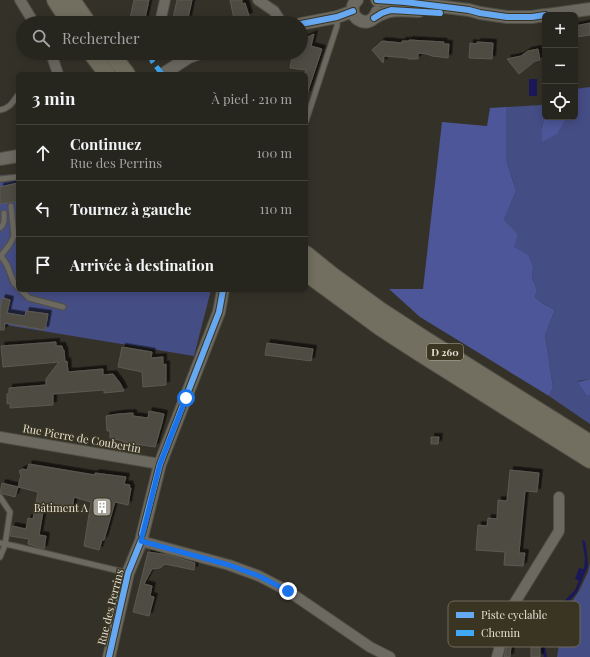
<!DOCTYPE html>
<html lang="fr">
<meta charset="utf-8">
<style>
:root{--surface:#27261e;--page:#33322b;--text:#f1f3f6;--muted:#a4a5a4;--line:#43433c}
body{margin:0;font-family:"Playfair Display",serif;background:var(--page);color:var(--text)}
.controls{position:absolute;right:12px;top:12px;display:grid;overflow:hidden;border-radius:6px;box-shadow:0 2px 10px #0003}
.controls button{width:36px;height:36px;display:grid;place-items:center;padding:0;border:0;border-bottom:1px solid var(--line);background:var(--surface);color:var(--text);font:20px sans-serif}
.stop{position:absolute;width:12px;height:12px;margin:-9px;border:3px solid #1a73e8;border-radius:50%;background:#fff}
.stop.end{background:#1a73e8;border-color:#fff;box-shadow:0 1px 4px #0008}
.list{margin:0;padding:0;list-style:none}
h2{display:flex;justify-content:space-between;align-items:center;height:52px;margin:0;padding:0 16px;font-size:17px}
h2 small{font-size:13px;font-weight:400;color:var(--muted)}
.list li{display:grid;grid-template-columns:26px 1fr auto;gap:12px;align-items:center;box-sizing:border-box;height:56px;padding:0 16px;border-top:1px solid var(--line)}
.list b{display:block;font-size:15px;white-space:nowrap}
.list p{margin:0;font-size:13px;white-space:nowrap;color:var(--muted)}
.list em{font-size:13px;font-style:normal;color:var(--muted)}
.icon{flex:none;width:22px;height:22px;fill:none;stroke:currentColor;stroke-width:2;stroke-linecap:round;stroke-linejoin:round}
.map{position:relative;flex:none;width:590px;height:657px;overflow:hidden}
.search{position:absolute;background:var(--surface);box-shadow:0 2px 10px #0003;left:16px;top:16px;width:292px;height:44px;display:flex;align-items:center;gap:10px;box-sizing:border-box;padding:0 14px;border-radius:22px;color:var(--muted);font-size:15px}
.panel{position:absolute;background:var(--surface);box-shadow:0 2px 10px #0003;left:16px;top:72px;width:292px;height:220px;border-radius:6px}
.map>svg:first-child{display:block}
.green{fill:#454d85}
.forest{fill:#4d5698}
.water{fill:#1a1858}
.building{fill:#4e4c43;stroke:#5b5951;filter:url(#shadow)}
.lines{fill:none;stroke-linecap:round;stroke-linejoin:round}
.service-casing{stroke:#504e45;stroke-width:7}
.minor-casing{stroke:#504e45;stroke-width:12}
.tertiary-casing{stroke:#504e45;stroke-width:14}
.trunk-casing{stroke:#504e45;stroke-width:18}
.service{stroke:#6b6960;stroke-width:5}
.minor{stroke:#6b6960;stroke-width:10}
.tertiary{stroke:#6b6960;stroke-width:12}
.trunk{stroke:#726f60;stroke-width:16}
.quiet{stroke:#3fa9f5;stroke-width:5;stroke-dasharray:10 5;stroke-linecap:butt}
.cycleway-casing{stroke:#3a3522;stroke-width:8}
.cycleway{stroke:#66a8f1;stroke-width:6}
.route{stroke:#1a73e8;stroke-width:5}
.labels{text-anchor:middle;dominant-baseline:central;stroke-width:3;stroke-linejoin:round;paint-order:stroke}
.shield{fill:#3a3522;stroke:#b1ad9f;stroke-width:1}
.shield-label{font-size:10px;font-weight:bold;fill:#e4e1d5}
.street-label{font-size:11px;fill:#e4e1d5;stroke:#3a3522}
.poi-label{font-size:11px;fill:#e4e1d5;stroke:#3a3522;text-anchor:end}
.key{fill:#3a3522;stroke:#6d6958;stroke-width:1}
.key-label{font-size:11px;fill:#e4e1d5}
</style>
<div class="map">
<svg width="590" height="657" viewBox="0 0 590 657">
<defs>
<filter id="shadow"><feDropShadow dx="3.5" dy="-3.5" stdDeviation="0" flood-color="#0009"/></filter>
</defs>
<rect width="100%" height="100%" fill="#343228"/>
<g class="green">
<path d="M590 87V379L578 381 586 395H590V424L549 396 553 387 545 335 555 310 542 303 535 297 537 289 532 278 533 267 514 247 504 220 516 191 506 159V107L541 105 545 112 542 129V142L565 120 563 117H575V89Z"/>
<path d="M18 174V290H211L194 356 0 324V175Z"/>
<path d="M590 563V657H557L564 613 579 591 588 572Z"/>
</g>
<g class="forest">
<path d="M541 105H545V117H563L565 120 557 134 542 142V129L545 112Z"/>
<path d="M506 107V159L516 191 504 220 518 235 514 247 528 255 533 267 532 278 537 289 535 297 542 303 555 310 545 335 553 387 549 396 420 317 389 289H423L442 122 487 126 490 108Z"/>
<path d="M590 379V395H586L578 382Z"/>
</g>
<g class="water">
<path d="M537 79V96H529V79Z"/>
<path d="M582 540 585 541 587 553 588 566 577 592 571 599 552 617 546 631 545 637V645L547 657H544C539 639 544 628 551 612H553L575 590 579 581 575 579 579 568 584 569 585 558Z"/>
</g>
<g class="building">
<path d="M134 0H149L144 23H129Z"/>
<path d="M177 0H192L187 23H172Z"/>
<path d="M230 0H242V4L245 3 249 16 234 19Z"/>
<path d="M590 23V35L576 37V36H575V26Z"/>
<path d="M314 34 311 46 322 49 307 94H306V74H304L306 70 290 68 293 53H301V40Z"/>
<path d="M409 40 444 42 443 44H449L448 58 432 56 427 54 418 53V59H408V58L384 56 383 63 372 50 382 41 402 43V41H409Z"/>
<path d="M477 42 493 43 492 59 469 58 470 43 477 44Z"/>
<path d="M538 49 540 60 535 61 519 74 507 59 521 56 528 51Z"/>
<path d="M18 183V202H11L0 204V187Z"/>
<path d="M2 298 10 300 7 313 25 316 26 311 48 314 45 330 5 323 4 330H0V311Z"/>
<path d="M56 342V346H62L63 350H64L65 362 67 361 68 372 103 369V375L113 374 120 383 124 391 104 393V390L53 394V405L10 408V403L7 404V394L9 393V388L46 385V379L59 362 3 367 1 346Z"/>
<path d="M267 343 313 349 311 361 265 355Z"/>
<path d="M122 347 152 352 151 358 163 357V365L166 364V385L143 387 142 372 118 367Z"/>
<path d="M149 411 164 414 162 423 155 447 123 442V441L110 438V431H107L106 416 118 414 133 413V416L148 418Z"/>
<path d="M431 437H439L438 444H431Z"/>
<path d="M29 464 95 475V473L126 477 124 484 130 485 129 487 131 488 128 505 115 502 104 540H102L99 550 84 546 91 502 74 497 72 511 44 506 39 535 46 536 44 549 28 544 29 539 10 536 12 526 26 529 28 518 33 519 38 492 18 487 21 475 19 471 23 469 27 470Z"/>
<path d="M510 470 539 473 537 492 525 491 519 553H525L523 566 504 565 505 552 476 550 478 525 487 526 488 518 497 519 498 500 507 501Z"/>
<path d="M2 483 18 487 15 497 0 493Z"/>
<path d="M148 552 169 555 195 563 194 570 165 564 160 568 152 569 144 584 152 586 150 596 154 597 149 616 133 612Z"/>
<path d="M535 615H550L542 635V646H540V657H531V620H536Z"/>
<path d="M507 645 511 646 510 657H504Z"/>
</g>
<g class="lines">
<defs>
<g id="service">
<path d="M0 110C10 108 12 103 18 95"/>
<path d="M306 121 337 26V18"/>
<path d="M0 179 18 177"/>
<path d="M0 228C5 224 4 219 4 213"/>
<path d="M1 256 7 265 14 283 18 287"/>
<path d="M0 257 10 244 14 236 11 206"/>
<path d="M21 290 29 298 63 307"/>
<path d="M0 497 10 512 5 545 0 557"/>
<path d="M0 543 15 546 128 573"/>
</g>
<g id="minor">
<path d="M20 0 34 23"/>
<path d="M258 0 274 11 282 23"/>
<path d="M160 23 165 0"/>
<path d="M51 53 58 74"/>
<path d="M0 437 160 464"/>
<path d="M141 541 229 565 259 576 288 591 370 647 390 657"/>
<path d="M497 657 509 612 559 531V497"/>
</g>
<g id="tertiary">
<path d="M357 0C342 14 369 34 377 12"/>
<path d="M377 0 405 2 469 10 480 13 507 17H532L545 15"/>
<path d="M547 15 590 9"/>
<path d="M374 18C390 8 401 10 419 11"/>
<path d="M301 24 337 17 353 11"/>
<path d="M163 74 189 57 200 53"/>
<path d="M0 159 18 156"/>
<path d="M109 657 128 573 141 541 160 464 219 312 223 290"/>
</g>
<g id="trunk">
<path d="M55 0 70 23"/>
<path d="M72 0 88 23"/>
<path d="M91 53 107 74"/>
<path d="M111 53 127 74"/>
<path d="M306 254 332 275 380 310 423 338 590 443"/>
<path d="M306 273 381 328 418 352 590 460"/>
</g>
</defs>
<use href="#service" class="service-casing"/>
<use href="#minor" class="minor-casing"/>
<use href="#tertiary" class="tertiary-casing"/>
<use href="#trunk" class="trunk-casing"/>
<use href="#service" class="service"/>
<use href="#minor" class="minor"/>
<use href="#tertiary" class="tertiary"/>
<use href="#trunk" class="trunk"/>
<path class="quiet" d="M152 53V61L162 74"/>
<defs>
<g id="cycleway">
<path d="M377 0 405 2 469 10 480 13 507 17H532L545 15"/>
<path d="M374 18 382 13 391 10 440 13"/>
<path d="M301 24 337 17 353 11"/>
<path d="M142 534 160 464 219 312 223 290"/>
<path d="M109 657 128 573 141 541"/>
</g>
</defs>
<use href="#cycleway" class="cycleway-casing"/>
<use href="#cycleway" class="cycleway"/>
</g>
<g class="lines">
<path class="route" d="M186 398 160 464 141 541 229 565 259 576 288 591"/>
</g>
<defs>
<symbol id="building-square" viewBox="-11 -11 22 22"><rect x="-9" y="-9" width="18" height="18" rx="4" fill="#a6a498" stroke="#3a3522"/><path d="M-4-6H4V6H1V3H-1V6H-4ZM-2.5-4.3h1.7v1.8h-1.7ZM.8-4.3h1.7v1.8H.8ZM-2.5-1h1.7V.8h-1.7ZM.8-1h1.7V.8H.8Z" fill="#fff"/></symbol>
</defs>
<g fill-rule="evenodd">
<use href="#building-square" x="91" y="496" width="22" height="22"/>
</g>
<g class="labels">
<rect class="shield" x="427" y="344" width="36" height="16" rx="3"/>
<g class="shield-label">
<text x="445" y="352">D 260</text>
</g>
<g class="street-label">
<text transform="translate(82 438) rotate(10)">Rue Pierre de Coubertin</text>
<text transform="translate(110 607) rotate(-76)">Rue des Perrins</text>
</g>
<g class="poi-label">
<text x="88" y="507">Bâtiment A</text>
</g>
</g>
<rect x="448" y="601" width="132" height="46" rx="6" class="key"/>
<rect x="456" y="612" width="18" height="6" fill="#66a8f1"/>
<rect x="456" y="630" width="18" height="6" fill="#3fa9f5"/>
<g class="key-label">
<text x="481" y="619">Piste cyclable</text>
<text x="481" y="637">Chemin</text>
</g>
</svg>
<div class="controls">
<button>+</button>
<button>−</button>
<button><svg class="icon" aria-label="locate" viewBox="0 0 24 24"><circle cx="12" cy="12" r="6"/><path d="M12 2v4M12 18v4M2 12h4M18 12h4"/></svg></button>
</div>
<div class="stop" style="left:186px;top:398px"></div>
<div class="stop end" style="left:288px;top:591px"></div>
<div class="search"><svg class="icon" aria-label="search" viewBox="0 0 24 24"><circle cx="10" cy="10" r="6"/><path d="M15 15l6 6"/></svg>Rechercher</div>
<section class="panel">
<h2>3 min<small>À pied · 210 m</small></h2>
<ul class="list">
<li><svg class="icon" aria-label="ahead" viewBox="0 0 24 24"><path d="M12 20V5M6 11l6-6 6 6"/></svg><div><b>Continuez</b><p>Rue des Perrins</p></div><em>100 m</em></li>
<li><svg class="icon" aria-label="left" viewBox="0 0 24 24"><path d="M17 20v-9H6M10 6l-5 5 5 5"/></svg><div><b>Tournez à gauche</b></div><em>110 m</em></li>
<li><svg class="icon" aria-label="arrive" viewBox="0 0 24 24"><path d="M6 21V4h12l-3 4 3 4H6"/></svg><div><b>Arrivée à destination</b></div></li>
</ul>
</section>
</div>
